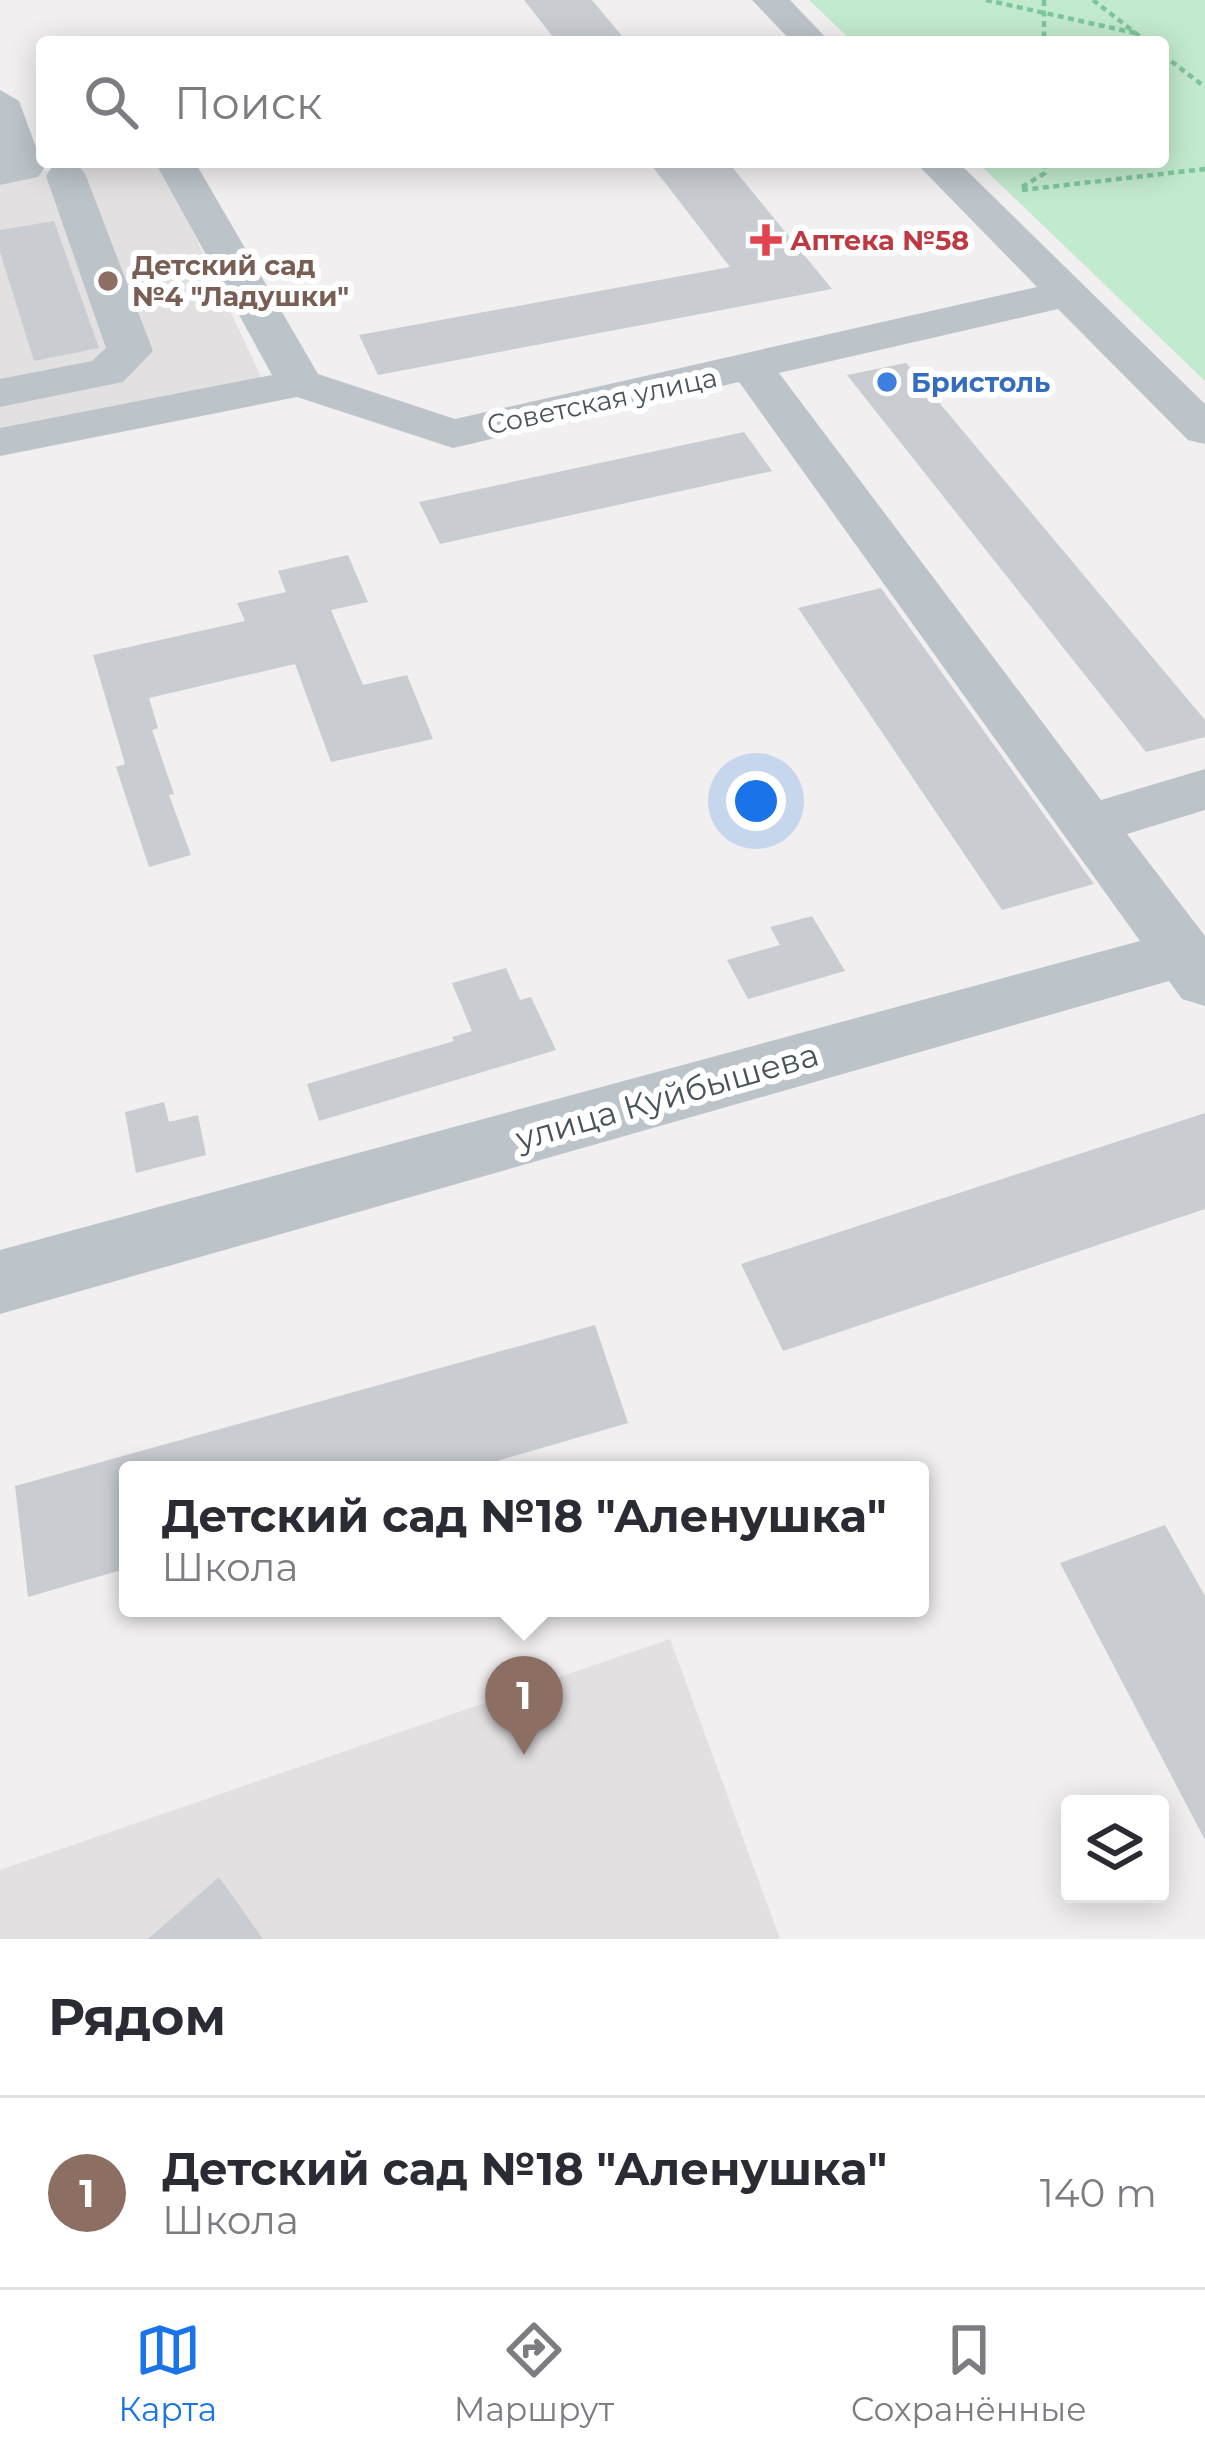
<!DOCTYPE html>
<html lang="ru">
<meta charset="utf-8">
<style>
:root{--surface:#fff;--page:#f2f2f3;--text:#2b2b33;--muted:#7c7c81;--line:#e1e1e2;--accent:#1a73e8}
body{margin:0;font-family:Montserrat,sans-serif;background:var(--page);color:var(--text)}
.controls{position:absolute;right:36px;bottom:36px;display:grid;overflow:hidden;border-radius:12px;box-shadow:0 6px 30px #0003}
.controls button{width:108px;height:108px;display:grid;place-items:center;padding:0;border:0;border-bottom:3px solid var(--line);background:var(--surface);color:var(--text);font:60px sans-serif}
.you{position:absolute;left:756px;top:801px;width:42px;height:42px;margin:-30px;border:9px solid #fff;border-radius:50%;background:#1a73e8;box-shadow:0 0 0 18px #1a73e833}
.badge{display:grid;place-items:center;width:78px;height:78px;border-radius:50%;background:var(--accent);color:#fff;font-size:39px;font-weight:700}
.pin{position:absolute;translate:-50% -99px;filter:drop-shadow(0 3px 6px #0008)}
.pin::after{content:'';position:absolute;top:63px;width:42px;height:36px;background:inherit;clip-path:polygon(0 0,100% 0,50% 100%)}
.popup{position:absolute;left:119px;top:1461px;width:810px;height:156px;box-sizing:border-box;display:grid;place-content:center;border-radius:12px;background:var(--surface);filter:drop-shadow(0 3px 9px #0005);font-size:39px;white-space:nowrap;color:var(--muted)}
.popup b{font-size:45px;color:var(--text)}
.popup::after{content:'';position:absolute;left:50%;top:100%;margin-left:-24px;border:24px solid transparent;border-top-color:var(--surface)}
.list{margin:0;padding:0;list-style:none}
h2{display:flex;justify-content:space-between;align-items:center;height:156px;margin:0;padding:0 48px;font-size:51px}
h2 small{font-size:39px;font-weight:400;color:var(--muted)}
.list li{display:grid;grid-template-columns:78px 1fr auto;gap:36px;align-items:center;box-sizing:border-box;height:192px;padding:0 48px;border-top:3px solid var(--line)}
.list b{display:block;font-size:45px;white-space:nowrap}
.list p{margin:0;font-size:39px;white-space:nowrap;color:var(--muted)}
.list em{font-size:39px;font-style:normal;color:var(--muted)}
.icon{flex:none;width:66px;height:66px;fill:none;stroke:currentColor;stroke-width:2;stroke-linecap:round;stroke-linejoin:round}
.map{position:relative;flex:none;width:1205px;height:1939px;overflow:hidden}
.search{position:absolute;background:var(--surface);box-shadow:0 6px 30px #0003;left:36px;right:36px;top:36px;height:132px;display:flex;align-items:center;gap:30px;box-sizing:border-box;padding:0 42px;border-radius:12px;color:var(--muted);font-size:45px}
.sheet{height:348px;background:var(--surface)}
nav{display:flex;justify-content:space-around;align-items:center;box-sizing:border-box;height:168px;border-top:3px solid var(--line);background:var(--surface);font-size:33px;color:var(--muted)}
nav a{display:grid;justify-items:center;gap:6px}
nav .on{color:var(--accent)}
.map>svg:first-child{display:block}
.education{fill:#e2e0e0}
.green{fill:#c2eace}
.building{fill:#c9cdd1}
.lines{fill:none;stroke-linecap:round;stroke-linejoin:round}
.path{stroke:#7ec59c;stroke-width:4.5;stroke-dasharray:6 4.5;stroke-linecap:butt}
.minor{fill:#bcc4ca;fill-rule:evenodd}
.health-dot{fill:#e0444e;stroke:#fff;stroke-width:4.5}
.education-dot{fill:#8d6e63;stroke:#fff;stroke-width:4.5}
.shop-dot{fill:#3f7fe0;stroke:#fff;stroke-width:4.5}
.labels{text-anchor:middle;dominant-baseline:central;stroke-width:12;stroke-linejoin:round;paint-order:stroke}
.far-health-label{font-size:27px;font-weight:bold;fill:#be3a42;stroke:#fff;text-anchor:start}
.far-education-label{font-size:27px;font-weight:bold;fill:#785e54;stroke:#fff;text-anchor:start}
.far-shop-label{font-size:27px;font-weight:bold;fill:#366cbe;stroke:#fff;text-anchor:start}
.far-street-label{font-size:27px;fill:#49545a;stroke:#fff}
.street-label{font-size:33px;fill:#49545a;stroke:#fff}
</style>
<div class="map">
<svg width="1205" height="1939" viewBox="0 0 1205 1939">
<rect width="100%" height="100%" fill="#f1efef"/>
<g class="education">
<path d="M100 162H160L264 383 0 431V179Z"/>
<path d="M670 1639 780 1939H0V1870Z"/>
</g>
<path class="green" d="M809 0H1205V381L977 162H1163V42H853Z"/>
<g class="building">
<path d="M524 0H592L627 42H557Z"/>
<path d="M649 162H728L832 289 378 375 359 335 730 267Z"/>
<path d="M54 221 99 348 34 361 0 252V230Z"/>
<path d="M906 363 1205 720V737L1146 752 847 375Z"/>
<path d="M744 432 772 471 440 544 419 502Z"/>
<path d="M348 555 368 602 331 610 363 685 407 675 433 739 331 762 295 664 149 698 158 728 152 730 174 794 169 795 191 855 149 867 116 767 125 764 93 655 245 621 237 603 286 592 278 571Z"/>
<path d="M881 588 1094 884 1002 910 798 608Z"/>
<path d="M812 916 845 971 748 999 727 960 780 945 770 927Z"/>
<path d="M506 968 520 1000 531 997 556 1050 319 1121 307 1084 454 1041 452 1037 472 1031 452 983Z"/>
<path d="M164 1102 169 1122 198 1115 206 1155 136 1173 125 1112Z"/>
<path d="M1205 1113V1209L783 1351 741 1264Z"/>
<path d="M595 1325 628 1423 466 1470H128V1568L28 1597 15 1486Z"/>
<path d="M1165 1525 1205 1596V1840L1060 1563Z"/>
<path d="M219 1877 263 1939H148Z"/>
</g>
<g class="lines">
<g class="path">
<path d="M986 0 1135 33"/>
<path d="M1044 0V42"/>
<path d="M1093 0 1147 42"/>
<path d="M1163 55 1205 87"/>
<path d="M1022 187 1045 173V162"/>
<path d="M1022 190 1205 169"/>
</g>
<g class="minor">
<path d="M752 0H790L830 42H792Z"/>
<path d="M0 90 19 101 44 169 38 177 0 185Z"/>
<path d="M155 162H195L318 374 455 419 1037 287 915 162H958L1205 404V444L1188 440 1058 309 779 373 1101 800 1205 769V810L1127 834 1205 936V1006L1182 999 1169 981 0 1314V1250L1140 941 739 382 453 448 297 397 0 456V428L272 375Z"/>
<path d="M66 164 80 167 86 176 153 351 123 382 0 407V379L92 361 106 348 46 176 52 167Z"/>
</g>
</g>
<path class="health-dot" d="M760 222h12v12h12v12h-12v12h-12v-12h-12v-12h12z"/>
<circle class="education-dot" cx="108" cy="281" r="12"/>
<circle class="shop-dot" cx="887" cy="382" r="12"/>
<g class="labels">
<g class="far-health-label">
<text x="790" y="240">Аптека №58</text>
</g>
<g class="far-education-label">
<text x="132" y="265">Детский сад<tspan x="132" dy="31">№4 "Ладушки"</tspan></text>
</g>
<g class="far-shop-label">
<text x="911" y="382">Бристоль</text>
</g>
<g class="far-street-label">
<text transform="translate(602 401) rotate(-12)">Советская улица</text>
</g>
<g class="street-label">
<text transform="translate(667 1096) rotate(-16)">улица Куйбышева</text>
</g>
</g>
</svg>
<div class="controls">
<button><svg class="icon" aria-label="layers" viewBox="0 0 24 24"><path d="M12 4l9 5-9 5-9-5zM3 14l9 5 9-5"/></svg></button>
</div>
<div class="you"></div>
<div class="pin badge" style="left:524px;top:1755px;background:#8d6e63">1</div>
<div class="popup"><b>Детский сад №18 &quot;Аленушка&quot;</b>Школа</div>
<div class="search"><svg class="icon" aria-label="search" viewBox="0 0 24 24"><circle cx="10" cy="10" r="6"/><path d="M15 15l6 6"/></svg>Поиск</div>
</div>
<section class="sheet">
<h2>Рядом<small></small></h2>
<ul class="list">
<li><span class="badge" style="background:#8d6e63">1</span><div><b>Детский сад №18 &quot;Аленушка&quot;</b><p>Школа</p></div><em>140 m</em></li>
</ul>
</section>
<nav>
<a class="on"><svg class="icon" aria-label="map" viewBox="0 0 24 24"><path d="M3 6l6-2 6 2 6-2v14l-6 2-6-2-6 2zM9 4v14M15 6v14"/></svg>Карта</a>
<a><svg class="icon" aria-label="directions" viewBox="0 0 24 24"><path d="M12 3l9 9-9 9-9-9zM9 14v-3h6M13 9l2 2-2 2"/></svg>Маршрут</a>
<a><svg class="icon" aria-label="saved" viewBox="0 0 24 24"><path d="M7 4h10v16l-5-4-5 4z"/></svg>Сохранённые</a>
</nav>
